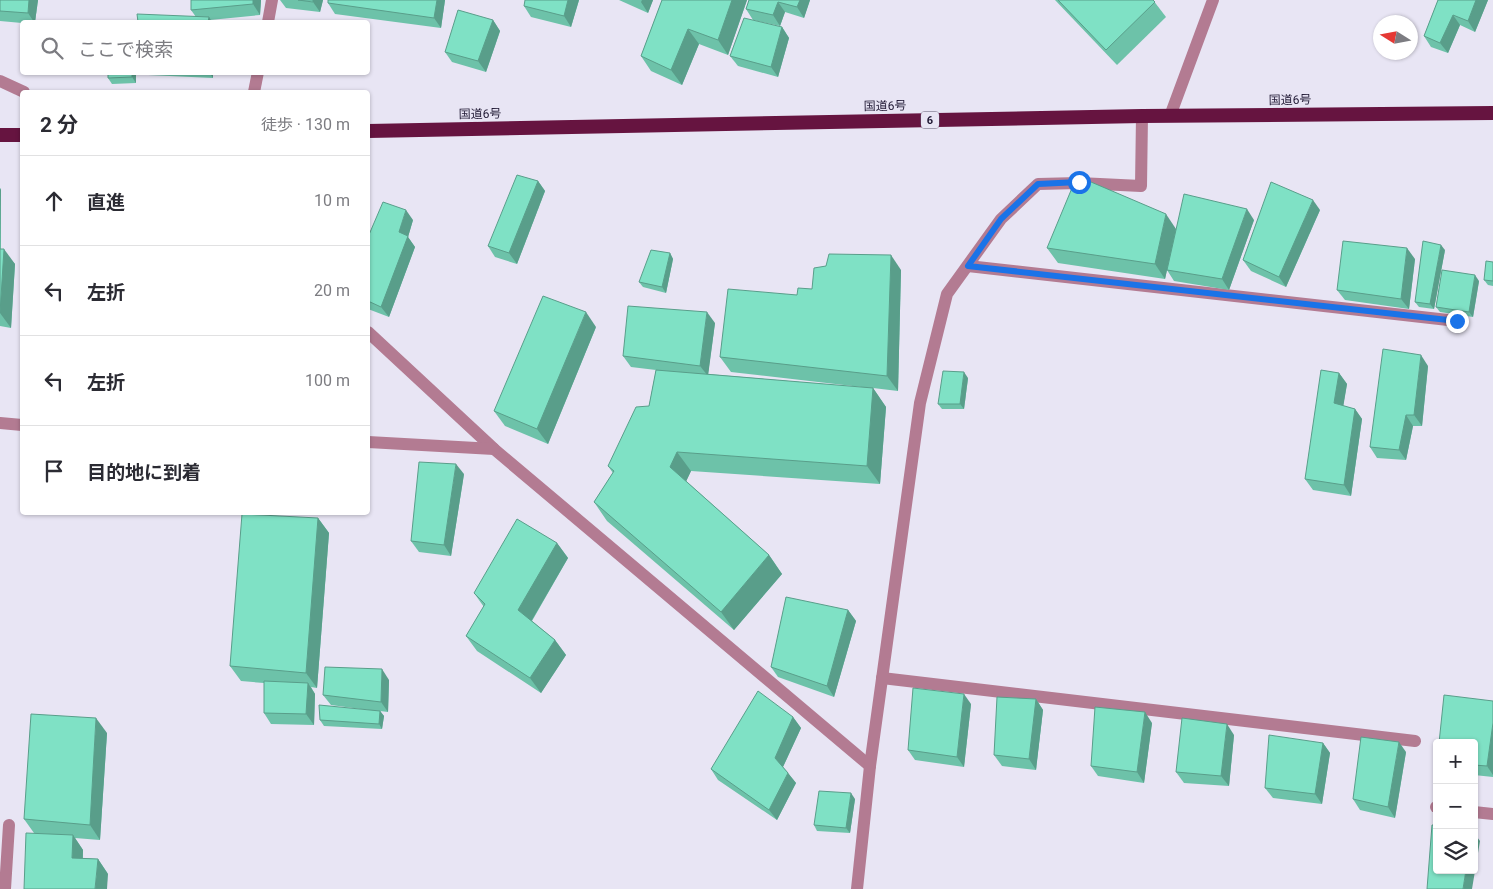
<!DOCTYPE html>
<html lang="ja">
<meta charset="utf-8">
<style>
:root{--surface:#fff;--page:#f7f7f7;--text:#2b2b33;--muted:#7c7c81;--line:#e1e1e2}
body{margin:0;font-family:Roboto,"Noto Sans JP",sans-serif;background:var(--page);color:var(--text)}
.controls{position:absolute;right:15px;bottom:15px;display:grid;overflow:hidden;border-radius:5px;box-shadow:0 1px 4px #0004}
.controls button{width:45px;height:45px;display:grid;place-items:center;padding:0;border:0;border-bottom:1px solid var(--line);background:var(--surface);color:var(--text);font:25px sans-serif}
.compass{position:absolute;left:1373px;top:15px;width:45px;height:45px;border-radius:50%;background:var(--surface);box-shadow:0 1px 4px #0004;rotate:281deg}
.stop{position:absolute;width:15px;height:15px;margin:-11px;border:4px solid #1a73e8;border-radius:50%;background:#fff}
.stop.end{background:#1a73e8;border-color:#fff;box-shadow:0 1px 5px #0008}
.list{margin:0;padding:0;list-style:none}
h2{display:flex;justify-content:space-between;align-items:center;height:65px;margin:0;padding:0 20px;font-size:21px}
h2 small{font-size:16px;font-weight:400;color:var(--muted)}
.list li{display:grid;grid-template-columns:32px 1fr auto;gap:15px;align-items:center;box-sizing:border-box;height:90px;padding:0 20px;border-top:1px solid var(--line)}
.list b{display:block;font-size:19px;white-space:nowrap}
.list em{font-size:16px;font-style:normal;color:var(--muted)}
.icon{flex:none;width:28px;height:28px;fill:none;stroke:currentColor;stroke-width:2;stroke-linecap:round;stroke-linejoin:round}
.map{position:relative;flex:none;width:1493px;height:889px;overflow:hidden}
.search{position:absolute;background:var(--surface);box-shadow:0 1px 4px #0004;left:20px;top:20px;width:350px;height:55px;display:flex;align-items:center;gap:12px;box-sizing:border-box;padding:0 18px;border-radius:5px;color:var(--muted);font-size:19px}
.panel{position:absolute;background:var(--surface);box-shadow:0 1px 4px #0004;left:20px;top:90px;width:350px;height:425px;border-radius:5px}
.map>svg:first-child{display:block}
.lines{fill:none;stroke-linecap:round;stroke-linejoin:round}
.service{stroke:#b37b92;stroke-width:12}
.minor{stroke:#b37b92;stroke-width:12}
.trunk{stroke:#661440;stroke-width:14}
.wall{fill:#6dc2a9}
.shaded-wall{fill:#599e8a}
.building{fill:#7fe1c5;stroke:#599e8a}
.route{stroke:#1a73e8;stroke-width:6}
.labels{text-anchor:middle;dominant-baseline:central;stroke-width:5;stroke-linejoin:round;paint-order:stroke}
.shield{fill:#e8e5f4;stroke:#5b556c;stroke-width:1}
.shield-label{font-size:11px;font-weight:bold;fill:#1e1732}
.street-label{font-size:12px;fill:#1e1732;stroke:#e8e5f4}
</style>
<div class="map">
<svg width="1493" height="889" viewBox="0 0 1493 889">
<rect width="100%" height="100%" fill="#e8e5f4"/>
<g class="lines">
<path class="service" d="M1170 116 1213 0"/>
<g class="minor">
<path d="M268 22 272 0"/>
<path d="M0 81 24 92"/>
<path d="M254 92 258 72"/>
<path d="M968 266 1457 321"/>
<path d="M368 332 494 449 870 766"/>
<path d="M0 423 22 425"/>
<path d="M368 442 494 449"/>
<path d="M882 678 1415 741"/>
<path d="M1436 807H1437"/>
<path d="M1474 812 1493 814"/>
<path d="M5 889 9 825"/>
<path d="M857 889 870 766 920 403 947 294 1001 219 1038 184 1079 183 1141 186 1142 116"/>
</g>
<g class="trunk">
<path d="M368 131 1142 116 1493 113"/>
<path d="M0 135H22"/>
</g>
</g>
<g class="wall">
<path d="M0 0H38L35 22 22 23 0 21Z"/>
<path d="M191 0H261L260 15 210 20 212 22H138L196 17 191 10Z"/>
<path d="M280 0H323L320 12 286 8Z"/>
<path d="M445 0 441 28 335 14 328 3Z"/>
<path d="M579 0 571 27 531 17 524 6Z"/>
<path d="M619 0H653L648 13Z"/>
<path d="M662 0H747L728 55 699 44 682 85 651 71 641 56Z"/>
<path d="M749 0H810L804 18 785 12 780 26 753 20 746 9Z"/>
<path d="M1055 0H1153L1166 17 1117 65Z"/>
<path d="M1438 0H1488L1475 32 1460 25 1448 53 1431 47 1424 36Z"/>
<path d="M493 20 500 31 486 72 452 62 445 52Z"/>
<path d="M782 27 789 38 778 77 738 66 730 56Z"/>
<path d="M136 72V83L112 84 108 78Z"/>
<path d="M146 72H213V78L148 75Z"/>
<path d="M538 181 545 191 517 264 495 257 488 246Z"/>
<path d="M0 188 1 190V249L15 264 11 328 0 326Z"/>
<path d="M1320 210 1286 287 1251 271 1243 260Z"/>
<path d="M413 220 408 237 415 247 389 317 368 309V237Z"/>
<path d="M1254 220 1229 290 1174 281 1167 270 1165 279 1058 263 1047 248 1176 229Z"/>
<path d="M1445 250 1434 309 1419 307 1415 302Z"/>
<path d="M670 253 673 259 666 293 643 287 639 282Z"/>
<path d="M1415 259 1409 309 1345 300 1337 290Z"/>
<path d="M1493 262V286L1488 285 1484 280Z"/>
<path d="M901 270 898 391 873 388 886 407 880 484 691 471 686 481 769 555 782 574 734 630 607 521 594 502 613 473 608 466 649 406 656 370 631 367 623 356 715 323 708 374 870 388 731 372 720 357 797 295 812 289Z"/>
<path d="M1479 281 1473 317 1440 312 1436 307Z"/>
<path d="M596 327 548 444 505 426 494 411Z"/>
<path d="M1428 366 1422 426H1413L1406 460 1377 458 1370 447Z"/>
<path d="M1339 373 1347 384 1343 406 1355 409 1362 419 1351 496 1313 490 1305 479Z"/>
<path d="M968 378 964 409H942L938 404Z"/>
<path d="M464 474 451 556 419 552 411 541Z"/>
<path d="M318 518 329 533 317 688 311 687 315 694 314 725 271 724 264 713V683L241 681 230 666Z"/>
<path d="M557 543 568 558 532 621 555 640 566 655 541 693 477 651 466 636 484 607 474 593Z"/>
<path d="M848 610 856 621 834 697 778 677 771 667Z"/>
<path d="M389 680 388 712 380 711 384 716 382 729 324 726 320 720 368 710 331 705 323 695Z"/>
<path d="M1036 699 1043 710 1036 770 1002 766 994 755Z"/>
<path d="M1493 701V777L1474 775V743Z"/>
<path d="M971 704 964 767 915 760 908 750Z"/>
<path d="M793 717 801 728 783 767 796 783 777 820 718 780 711 769Z"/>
<path d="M1152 723 1144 783 1098 776 1091 766Z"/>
<path d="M107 733 100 840 75 838 83 850V858L98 859 108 874 34 833 24 819Z"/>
<path d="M1234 735 1229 786 1184 783 1176 772Z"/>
<path d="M1323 743 1330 753 1322 804 1273 798 1265 788Z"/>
<path d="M1406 752 1395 818 1360 810 1353 799Z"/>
<path d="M855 799 850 833 817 831 814 825Z"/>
</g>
<g class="shaded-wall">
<path d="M29 0H38L35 22H34L28 13Z"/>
<path d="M253 0H261L260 15 253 4Z"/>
<path d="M313 0H323L320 12 313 2Z"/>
<path d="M437 0H445L441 28 434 18Z"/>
<path d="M568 0H579L571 27 564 16Z"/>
<path d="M642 0H653L648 13 641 2Z"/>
<path d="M732 0H747L728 55 718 40Z"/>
<path d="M800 0H810L804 18 797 7Z"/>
<path d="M1476 0H1488L1475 32 1468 21Z"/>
<path d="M778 2 785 12 780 26 773 15Z"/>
<path d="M1453 15 1460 25 1448 53 1440 43Z"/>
<path d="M209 17 212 22H208Z"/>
<path d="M493 20 500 31 486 72 478 61Z"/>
<path d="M782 27 789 38 778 77 771 67Z"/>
<path d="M688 29 699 44 682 85 671 70Z"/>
<path d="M132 72H136V83L132 77Z"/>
<path d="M209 72H213V78Z"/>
<path d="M538 181 545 191 517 264 509 253Z"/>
<path d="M0 188 1 190 0 264Z"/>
<path d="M1313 200 1320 210 1286 287 1279 277Z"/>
<path d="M1247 209 1254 220 1229 290 1222 279Z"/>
<path d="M406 210 413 220 408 237 415 247 389 317 381 307 399 232Z"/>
<path d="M1166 214 1176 229 1165 279 1155 264Z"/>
<path d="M1441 245 1445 250 1434 309 1430 304Z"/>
<path d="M1407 248 1415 259 1409 309 1401 299Z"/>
<path d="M4 249 15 264 11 328 0 313Z"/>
<path d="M670 253 673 259 666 293 662 287Z"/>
<path d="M891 255 901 270 898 391 887 376Z"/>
<path d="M1475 275 1479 281 1473 317 1469 312Z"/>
<path d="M586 312 596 327 548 444 537 429Z"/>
<path d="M707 312 715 323 708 376 700 366Z"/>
<path d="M1421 355 1428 366 1422 426 1414 415Z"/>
<path d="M964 372 968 378 964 409 960 404Z"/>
<path d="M1339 373 1347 384 1342 414 1334 403Z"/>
<path d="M873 388 886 407 880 484 867 466Z"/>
<path d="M1355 409 1362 419 1351 496 1344 485Z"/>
<path d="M1406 415 1413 426 1406 460 1399 450Z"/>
<path d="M677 452 691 471 684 486 670 467Z"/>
<path d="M456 464 464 474 451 556 444 545Z"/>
<path d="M318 518 329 533 317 688 306 673Z"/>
<path d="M557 543 568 558 529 625 518 610Z"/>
<path d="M769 555 782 574 734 630 721 612Z"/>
<path d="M848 610 856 621 834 697 827 686Z"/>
<path d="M555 640 566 655 541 693 530 678Z"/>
<path d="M382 669 389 680 388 712 381 702Z"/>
<path d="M308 683 315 694 314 725 306 714Z"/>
<path d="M964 694 971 704 964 767 957 757Z"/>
<path d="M1036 699 1043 710 1036 770 1029 759Z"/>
<path d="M380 711 384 716 382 729 379 724Z"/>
<path d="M1145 712 1152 723 1144 783 1137 772Z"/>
<path d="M793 717 801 728 782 769 775 758Z"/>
<path d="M96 718 107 733 100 840 90 825Z"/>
<path d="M1493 723V775L1487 766Z"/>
<path d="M1227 724 1234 735 1229 786 1221 776Z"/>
<path d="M1399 742 1406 752 1395 818 1388 807Z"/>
<path d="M1323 743 1330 753 1322 804 1315 794Z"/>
<path d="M788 773 796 783 777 820 769 810Z"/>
<path d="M851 793 855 799 850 833 846 828Z"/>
<path d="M1474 833 1480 841 1472 889H1463L1466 870H1474Z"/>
<path d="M73 835 83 850 82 873 72 858Z"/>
<path d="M98 859 108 874 107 889H95Z"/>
</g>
<g class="building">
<path d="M0 0H29L28 13 0 11Z"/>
<path d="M191 0H253V4L191 10Z"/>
<path d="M298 0H313V2Z"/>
<path d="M328 0H437L434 18 328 3Z"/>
<path d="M525 0H568L564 16 524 6Z"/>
<path d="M662 0H732L718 40 688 29 671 70 641 56Z"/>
<path d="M749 0H800L797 7 778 2 773 15 746 9Z"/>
<path d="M1058 0H1153L1155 2 1106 50Z"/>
<path d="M1438 0H1476L1468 21 1453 15 1440 43 1424 36Z"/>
<path d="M458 10 493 20 478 61 445 52Z"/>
<path d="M137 14 209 17 208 22H138Z"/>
<path d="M744 18 782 27 771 67 730 56Z"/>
<path d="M108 72H132V77L108 78Z"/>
<path d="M517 175 538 181 509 253 488 246Z"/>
<path d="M1077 176 1166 214 1155 264 1047 248Z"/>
<path d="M1271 182 1313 200 1279 277 1243 260Z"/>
<path d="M1184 194 1247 209 1222 279 1167 270Z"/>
<path d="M383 202 406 210 399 232 408 236 381 307 368 301V237Z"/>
<path d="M1343 241 1407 248 1401 299 1337 290Z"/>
<path d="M1423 241 1441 245 1430 304 1415 302Z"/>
<path d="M0 249H4L0 313Z"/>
<path d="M651 250 670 253 662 287 639 282Z"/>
<path d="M829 254 891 255 887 376 720 357 728 289 797 295 798 288 812 289 814 268 826 266Z"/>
<path d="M1486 261 1493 262V281L1484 280Z"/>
<path d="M1442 270 1475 275 1469 312 1436 307Z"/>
<path d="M543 296 586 312 537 429 494 411Z"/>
<path d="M628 306 707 312 700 366 623 356Z"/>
<path d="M1383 349 1421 355 1414 415H1406L1399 450 1370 447Z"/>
<path d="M656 370 873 388 867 466 677 452 670 467 769 555 721 612 594 502 614 471 608 466 636 407 649 406Z"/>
<path d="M1321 370 1339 373 1334 403 1355 409 1344 485 1305 479Z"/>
<path d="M943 371 964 372 960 404H938Z"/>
<path d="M419 462 456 464 444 545 411 541Z"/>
<path d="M242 514 318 518 306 673 230 666Z"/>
<path d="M517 519 557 543 518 610 555 640 530 678 466 636 485 604 474 593Z"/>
<path d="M786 597 848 610 827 686 771 667Z"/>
<path d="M325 667 382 669 381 702 323 695Z"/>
<path d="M264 681 308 683 306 714 264 713Z"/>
<path d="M913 688 964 694 957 757 908 750Z"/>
<path d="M758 691 793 717 775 758 788 773 769 810 711 769Z"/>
<path d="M1444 695 1493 701V723L1487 766 1474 765V743H1439Z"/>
<path d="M997 697 1036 699 1029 759 994 755Z"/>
<path d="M319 705 380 711 379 724 320 720Z"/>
<path d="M1095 707 1145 712 1137 772 1091 766Z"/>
<path d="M31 714 96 718 90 825 24 819Z"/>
<path d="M1182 718 1227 724 1221 776 1176 772Z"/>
<path d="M1269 735 1323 743 1315 794 1265 788Z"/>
<path d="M1361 737 1399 742 1388 807 1353 799Z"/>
<path d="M819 791 851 793 846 828 814 825Z"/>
<path d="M1432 825H1437V870H1466L1463 889H1427Z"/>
<path d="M26 833 73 835 72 858 98 859 95 889H24Z"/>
</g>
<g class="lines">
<path class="route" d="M1079 182 1038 184 1001 219 968 266 1457 321"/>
</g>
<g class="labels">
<rect class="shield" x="921" y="111.5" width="18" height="17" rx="4"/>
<g class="shield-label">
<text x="930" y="120">6</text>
</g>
<g class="street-label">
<text transform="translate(1290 100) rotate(-1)">国道6号</text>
<text transform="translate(885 106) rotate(-1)">国道6号</text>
<text transform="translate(480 114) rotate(-1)">国道6号</text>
</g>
</g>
</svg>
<div class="controls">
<button>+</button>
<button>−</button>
<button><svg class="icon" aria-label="layers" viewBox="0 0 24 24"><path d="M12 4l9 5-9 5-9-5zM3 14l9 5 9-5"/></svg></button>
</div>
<svg class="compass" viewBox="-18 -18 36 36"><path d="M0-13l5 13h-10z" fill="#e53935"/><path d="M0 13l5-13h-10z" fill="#7c7c81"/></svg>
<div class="stop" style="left:1079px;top:182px"></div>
<div class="stop end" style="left:1457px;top:321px"></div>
<div class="search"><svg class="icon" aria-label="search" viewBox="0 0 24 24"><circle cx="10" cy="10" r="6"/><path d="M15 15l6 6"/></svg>ここで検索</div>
<section class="panel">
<h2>2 分<small>徒歩 · 130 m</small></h2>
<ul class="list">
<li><svg class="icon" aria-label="ahead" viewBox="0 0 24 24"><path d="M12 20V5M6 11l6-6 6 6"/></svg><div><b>直進</b></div><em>10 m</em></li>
<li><svg class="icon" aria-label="left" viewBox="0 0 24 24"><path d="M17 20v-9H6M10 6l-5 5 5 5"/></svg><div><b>左折</b></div><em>20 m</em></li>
<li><svg class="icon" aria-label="left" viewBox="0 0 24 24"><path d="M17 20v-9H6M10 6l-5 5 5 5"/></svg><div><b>左折</b></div><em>100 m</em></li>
<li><svg class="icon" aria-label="arrive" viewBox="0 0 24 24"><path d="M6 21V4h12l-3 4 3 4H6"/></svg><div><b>目的地に到着</b></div></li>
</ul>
</section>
</div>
